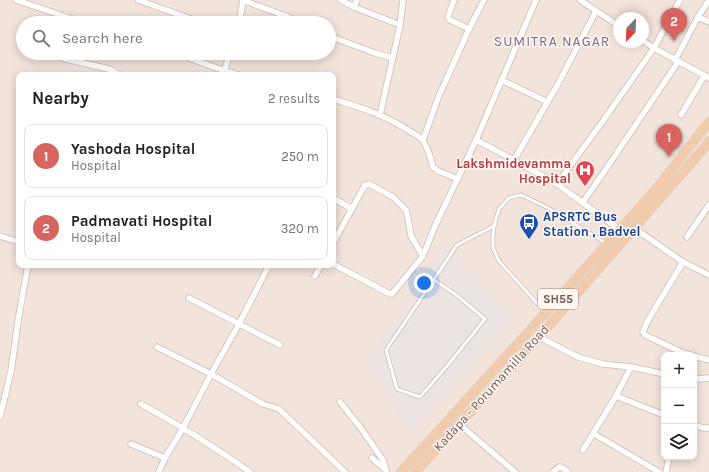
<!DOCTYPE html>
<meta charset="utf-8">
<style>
:root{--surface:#fff;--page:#f2f2f2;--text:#202124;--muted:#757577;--line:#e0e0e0;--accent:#d7645f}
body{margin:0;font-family:Karla,sans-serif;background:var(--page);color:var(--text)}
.controls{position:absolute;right:12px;bottom:12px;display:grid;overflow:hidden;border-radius:8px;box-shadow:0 2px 10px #0003}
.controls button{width:36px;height:36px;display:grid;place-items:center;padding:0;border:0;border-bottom:1px solid var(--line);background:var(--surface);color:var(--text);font:20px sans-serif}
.compass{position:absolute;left:613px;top:12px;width:36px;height:36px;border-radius:50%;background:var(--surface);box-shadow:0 2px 10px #0003;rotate:203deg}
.you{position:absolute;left:424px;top:283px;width:14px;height:14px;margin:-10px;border:3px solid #fff;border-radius:50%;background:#1a73e8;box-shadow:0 0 0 6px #1a73e833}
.badge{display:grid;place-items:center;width:26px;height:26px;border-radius:50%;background:var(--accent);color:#fff;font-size:13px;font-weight:700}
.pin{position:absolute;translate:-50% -33px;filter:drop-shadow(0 1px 2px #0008)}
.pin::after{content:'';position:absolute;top:21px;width:14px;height:12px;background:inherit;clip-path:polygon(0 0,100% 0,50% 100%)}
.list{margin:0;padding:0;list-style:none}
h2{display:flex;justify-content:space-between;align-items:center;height:52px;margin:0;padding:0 16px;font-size:17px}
h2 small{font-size:13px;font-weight:400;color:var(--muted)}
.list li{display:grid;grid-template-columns:26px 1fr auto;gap:12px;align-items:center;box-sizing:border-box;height:64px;margin:0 8px 8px;padding:0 8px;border:1px solid var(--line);border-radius:8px}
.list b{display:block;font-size:15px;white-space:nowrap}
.list p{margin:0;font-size:13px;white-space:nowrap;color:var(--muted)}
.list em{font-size:13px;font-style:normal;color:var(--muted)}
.icon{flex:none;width:22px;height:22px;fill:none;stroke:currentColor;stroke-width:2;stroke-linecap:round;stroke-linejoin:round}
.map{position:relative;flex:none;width:709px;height:472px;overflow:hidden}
.search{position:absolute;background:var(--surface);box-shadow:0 2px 10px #0003;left:16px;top:16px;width:320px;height:44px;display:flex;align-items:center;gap:10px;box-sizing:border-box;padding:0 14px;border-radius:22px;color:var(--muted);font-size:15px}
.panel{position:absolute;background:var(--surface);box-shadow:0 2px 10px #0003;left:16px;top:72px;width:320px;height:196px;border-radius:8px}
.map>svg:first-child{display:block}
.residential{fill:#f2e3db;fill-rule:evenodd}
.industrial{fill:#ebe4e1}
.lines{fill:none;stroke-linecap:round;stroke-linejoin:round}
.lane-casing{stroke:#cebbb5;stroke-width:4.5}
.street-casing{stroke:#cebbb5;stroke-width:7}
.primary-casing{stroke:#d8d0ce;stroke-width:10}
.lane{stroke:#fff;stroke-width:3}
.street{stroke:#fff;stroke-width:5.5}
.primary{stroke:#f2cbac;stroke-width:9}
.labels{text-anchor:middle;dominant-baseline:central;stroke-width:3;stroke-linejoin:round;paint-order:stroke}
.shield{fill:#fef7f2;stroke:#9d8781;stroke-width:1}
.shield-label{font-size:12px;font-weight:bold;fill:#745751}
.health-label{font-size:13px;font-weight:bold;fill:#be3a42;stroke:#fef7f2;text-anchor:end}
.transit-label{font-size:13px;font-weight:bold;fill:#164399;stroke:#fef7f2;text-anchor:start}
.street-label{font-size:13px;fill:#745751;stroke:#fef7f2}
.neighbourhood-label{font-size:14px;letter-spacing:1px;fill:#7b698f;stroke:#fef7f2}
</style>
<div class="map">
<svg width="709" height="472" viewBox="0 0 709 472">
<rect width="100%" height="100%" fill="#fbf2ec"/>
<path class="residential" d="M0 0H709V472H0ZM619 18H643V42H619ZM23 23H329V53H23ZM19 75H333V265H19ZM664 355H694V457H664Z"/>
<path class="industrial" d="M444 244 516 317 409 434 367 361Z"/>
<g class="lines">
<defs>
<g id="lane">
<path d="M434 280 455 294 485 319 447 366 420 397 397 389 386 350 457 245 494 226"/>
<path d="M544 311 499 261 493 248V235L494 226 499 209 509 198 521 195 548 208 606 243"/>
</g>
<g id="street">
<path d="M16 0 84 23"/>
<path d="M138 0 202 23"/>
<path d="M242 0 286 16 301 23"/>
<path d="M341 0 354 7 400 25"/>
<path d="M454 0 448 17 450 20 469 29"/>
<path d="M580 0 619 26"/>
<path d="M354 7 357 0"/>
<path d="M698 17 709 22"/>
<path d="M239 23 243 1"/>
<path d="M329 36 375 53 393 58"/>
<path d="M643 41 654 48 709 78"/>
<path d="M60 53V55L62 58 66 59 109 69 120 75"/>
<path d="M175 53 225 71 239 75"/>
<path d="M675 60 698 17 709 0"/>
<path d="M223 75 230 53"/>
<path d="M501 80 548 102"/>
<path d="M333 99C360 107 387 116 411 132 414 134 421 137 423 141 428 148 431 159 433 167L438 171 458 179"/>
<path d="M380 115 400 25 403 0"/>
<path d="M681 115 704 76"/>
<path d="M423 140 438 98 469 29 484 0"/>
<path d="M476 140 514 160 557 184 620 230"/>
<path d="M514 160 558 84 596 11"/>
<path d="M557 184 605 118 654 48 680 0"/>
<path d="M333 198 352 209"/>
<path d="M583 202 608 166 678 62"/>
<path d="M634 228 683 262 647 322 643 332 645 335 683 353 691 355"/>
<path d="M0 236 19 242"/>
<path d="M687 237 709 205"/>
<path d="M333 243 365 185 369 184 393 197 406 210 408 218 411 236 423 256"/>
<path d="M683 262 709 275"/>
<path d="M333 264 390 294H392L423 256 435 226 476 140 536 0"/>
<path d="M315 276 321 265"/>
<path d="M189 298 280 345"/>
<path d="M539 337 578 357 603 364 631 367 664 374"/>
<path d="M157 347 211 374 263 404 279 409 345 472"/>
<path d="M694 356 709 360"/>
<path d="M694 378 699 379 709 378"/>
<path d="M616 396 664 415"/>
<path d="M340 402 360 427 383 460 386 470"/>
<path d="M141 404C179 425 215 447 250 472"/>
<path d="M0 417 11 371 19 315 28 265"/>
<path d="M459 424 515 472"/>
<path d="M694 425 703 428H709"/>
<path d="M594 434 659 472"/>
<path d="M131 444 165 458"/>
<path d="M583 450 616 396 631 367"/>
<path d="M372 458 386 470"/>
<path d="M159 472 165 458 183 428 211 374 239 324 269 265"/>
<path d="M553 472 559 467H561L568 472"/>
<path d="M666 472 669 457"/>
</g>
<g id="primary">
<path d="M401 472 531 329 656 189 709 122"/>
<path d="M415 472 539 337 704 148 709 141"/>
</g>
</defs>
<use href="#lane" class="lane-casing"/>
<use href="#street" class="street-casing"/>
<use href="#primary" class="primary-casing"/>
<use href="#lane" class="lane"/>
<use href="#street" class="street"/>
<use href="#primary" class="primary"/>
</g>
<defs>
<symbol id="hospital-pin" viewBox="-11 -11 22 30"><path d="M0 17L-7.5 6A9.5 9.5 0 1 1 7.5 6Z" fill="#e0444e" stroke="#fef7f2"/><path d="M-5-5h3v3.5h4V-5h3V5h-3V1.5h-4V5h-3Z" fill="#fff"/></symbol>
<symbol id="bus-pin" viewBox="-11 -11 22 30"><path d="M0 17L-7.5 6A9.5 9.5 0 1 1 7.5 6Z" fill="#1a4fb4" stroke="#fef7f2"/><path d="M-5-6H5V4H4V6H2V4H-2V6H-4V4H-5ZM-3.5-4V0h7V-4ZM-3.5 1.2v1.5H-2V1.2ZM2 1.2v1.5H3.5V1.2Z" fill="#fff"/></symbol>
</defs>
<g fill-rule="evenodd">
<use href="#hospital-pin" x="574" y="159" width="22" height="30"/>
<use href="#bus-pin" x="518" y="212" width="22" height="30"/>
</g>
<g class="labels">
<rect class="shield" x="538" y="289" width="40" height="20" rx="3"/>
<g class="shield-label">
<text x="558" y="299">SH55</text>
</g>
<g class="health-label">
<text x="571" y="163">Lakshmidevamma<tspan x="571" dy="15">Hospital</tspan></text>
</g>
<g class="transit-label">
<text x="543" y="216">APSRTC Bus<tspan x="543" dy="15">Station , Badvel</tspan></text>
</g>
<g class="street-label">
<text transform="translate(491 388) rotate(-48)">Kadapa - Porumamilla Road</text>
</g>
<g class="neighbourhood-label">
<text x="552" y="41">SUMITRA NAGAR</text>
</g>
</g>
</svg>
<div class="controls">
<button>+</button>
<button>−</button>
<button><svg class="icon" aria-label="layers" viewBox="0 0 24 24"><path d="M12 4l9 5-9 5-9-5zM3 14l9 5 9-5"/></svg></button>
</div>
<svg class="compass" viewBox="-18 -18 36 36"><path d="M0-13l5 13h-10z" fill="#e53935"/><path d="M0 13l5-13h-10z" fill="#757577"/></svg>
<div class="you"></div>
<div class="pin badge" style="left:669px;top:157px">1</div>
<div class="pin badge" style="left:674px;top:41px">2</div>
<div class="search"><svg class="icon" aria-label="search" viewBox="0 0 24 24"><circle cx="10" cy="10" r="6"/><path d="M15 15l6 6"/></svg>Search here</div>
<section class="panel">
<h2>Nearby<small>2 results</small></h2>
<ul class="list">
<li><span class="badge">1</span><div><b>Yashoda Hospital</b><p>Hospital</p></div><em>250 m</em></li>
<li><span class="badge">2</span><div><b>Padmavati Hospital</b><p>Hospital</p></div><em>320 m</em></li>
</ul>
</section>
</div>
